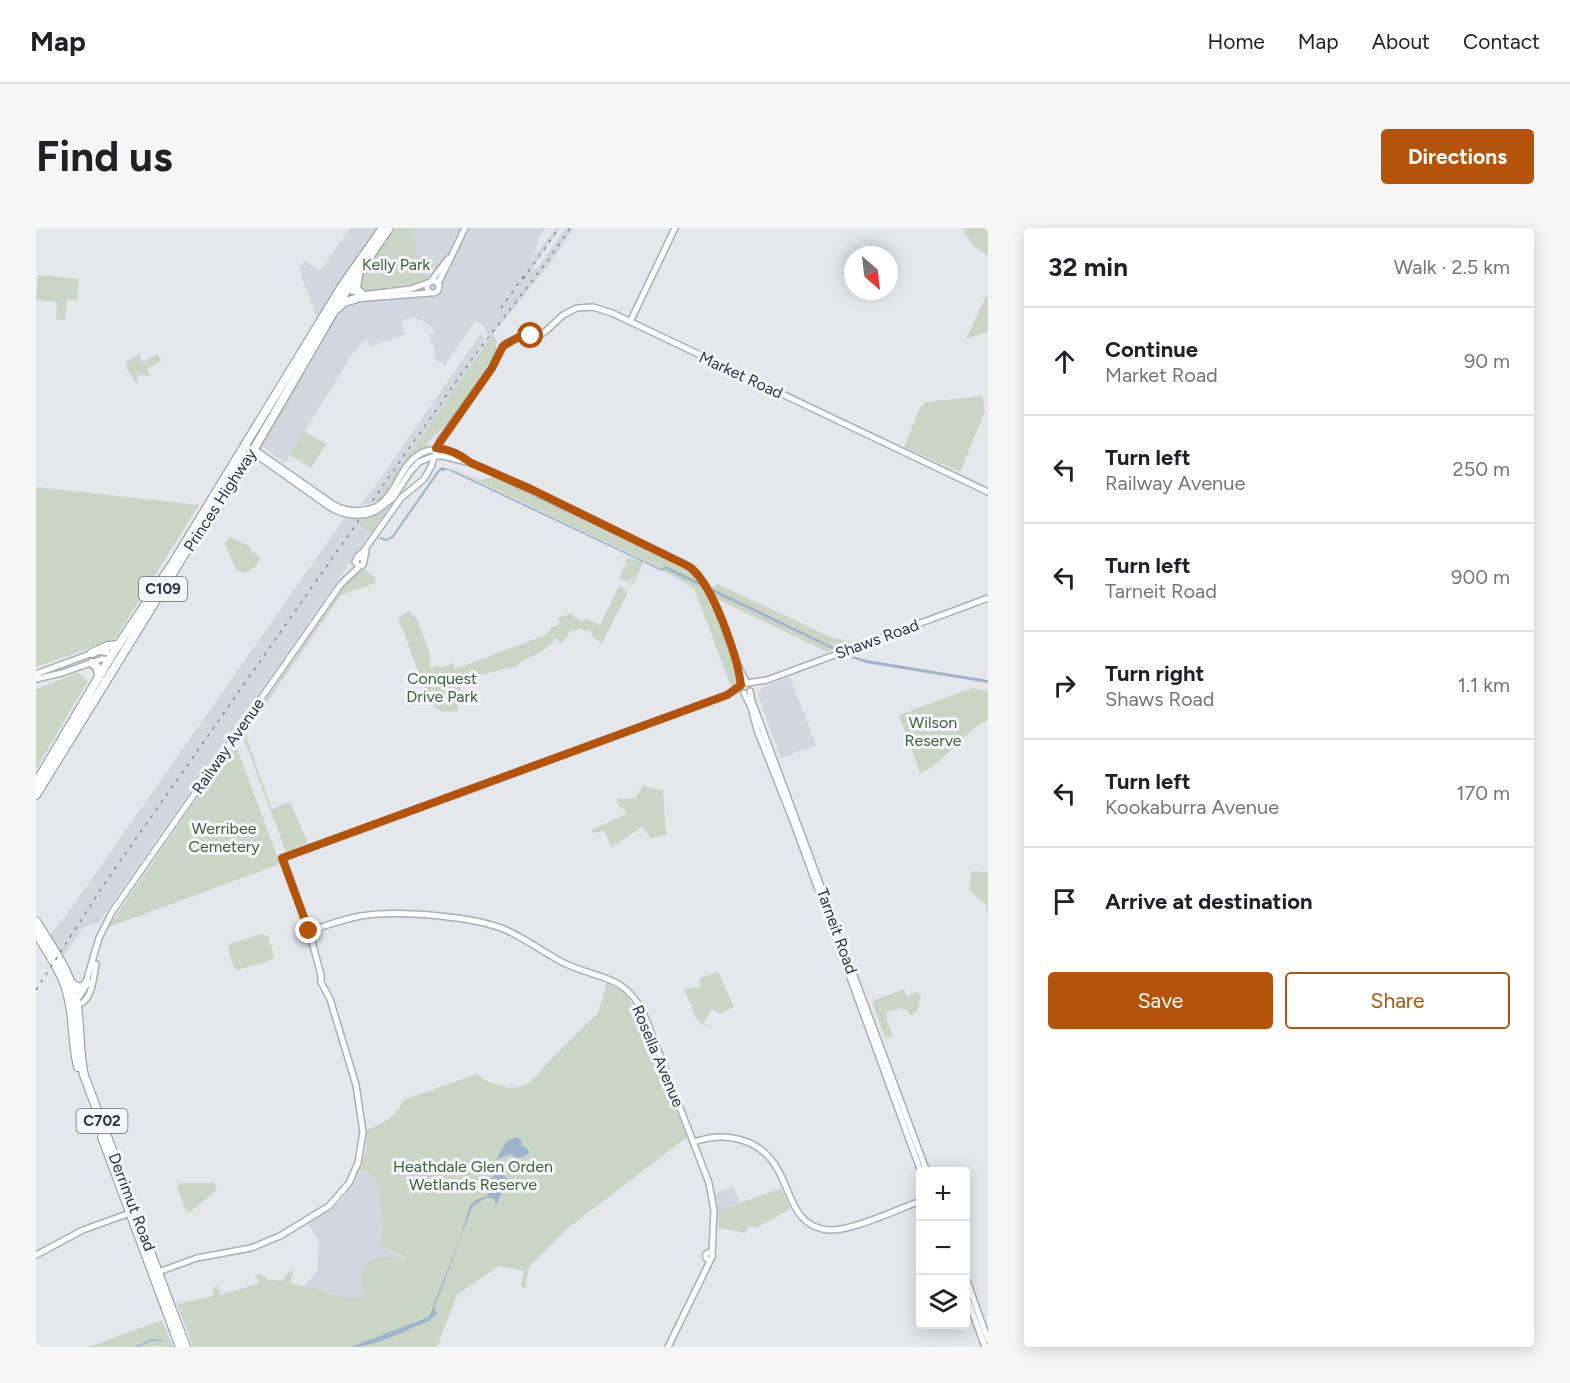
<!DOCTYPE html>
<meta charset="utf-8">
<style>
:root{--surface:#fff;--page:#f6f6f6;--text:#202124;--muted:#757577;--line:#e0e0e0;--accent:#b45309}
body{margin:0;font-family:Figtree,sans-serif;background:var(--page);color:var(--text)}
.controls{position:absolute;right:18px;bottom:18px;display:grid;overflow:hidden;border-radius:6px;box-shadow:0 3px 15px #0003}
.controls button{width:54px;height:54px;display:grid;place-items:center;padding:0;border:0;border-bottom:2px solid var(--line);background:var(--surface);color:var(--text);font:30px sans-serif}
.compass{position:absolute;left:808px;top:18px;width:54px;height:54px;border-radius:50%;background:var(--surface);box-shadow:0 3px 15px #0003;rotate:152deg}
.stop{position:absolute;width:18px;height:18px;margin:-14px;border:4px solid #b45309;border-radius:50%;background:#fff}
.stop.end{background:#b45309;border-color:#fff;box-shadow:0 2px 6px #0008}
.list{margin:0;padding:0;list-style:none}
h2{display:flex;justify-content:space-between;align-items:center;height:78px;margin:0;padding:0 24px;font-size:26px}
h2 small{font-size:20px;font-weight:400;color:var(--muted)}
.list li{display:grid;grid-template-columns:39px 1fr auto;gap:18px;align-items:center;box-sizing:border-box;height:108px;padding:0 24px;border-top:2px solid var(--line)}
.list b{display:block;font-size:22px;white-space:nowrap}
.list p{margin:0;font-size:20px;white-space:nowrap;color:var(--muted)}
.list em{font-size:20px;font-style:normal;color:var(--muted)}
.actions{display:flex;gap:12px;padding:18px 24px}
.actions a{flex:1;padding:14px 0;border:2px solid var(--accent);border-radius:6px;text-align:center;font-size:21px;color:var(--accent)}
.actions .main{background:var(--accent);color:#fff}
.icon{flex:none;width:33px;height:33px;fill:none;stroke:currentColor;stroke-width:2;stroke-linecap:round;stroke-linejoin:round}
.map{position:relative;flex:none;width:952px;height:1119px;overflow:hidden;border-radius:6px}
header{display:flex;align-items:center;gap:36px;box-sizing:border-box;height:84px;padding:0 30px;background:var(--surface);border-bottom:2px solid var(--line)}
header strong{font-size:28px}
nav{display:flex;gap:33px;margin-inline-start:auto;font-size:21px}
.intro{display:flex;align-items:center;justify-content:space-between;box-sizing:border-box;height:144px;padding:0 36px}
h1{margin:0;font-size:42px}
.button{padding:15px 27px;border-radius:6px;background:var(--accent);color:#fff;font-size:21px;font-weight:700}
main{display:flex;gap:36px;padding:0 36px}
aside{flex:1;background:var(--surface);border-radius:6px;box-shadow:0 3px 15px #0003}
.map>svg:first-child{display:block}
.built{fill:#d2d6de}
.green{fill:#c9d6c5}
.water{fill:#9fb4cc}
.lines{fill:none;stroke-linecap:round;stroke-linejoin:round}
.stream{stroke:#9fb4cc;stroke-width:1.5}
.secondary-casing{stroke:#a9aeb7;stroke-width:8}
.highway-casing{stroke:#8b94a3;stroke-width:10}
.secondary{stroke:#fff;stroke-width:5}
.highway{stroke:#fff;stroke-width:8}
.rail{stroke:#7d8696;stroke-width:1.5;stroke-dasharray:3 6;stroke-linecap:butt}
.secondary-bridge-casing{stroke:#a9aeb7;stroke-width:8;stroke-linecap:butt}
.secondary-bridge{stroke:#fff;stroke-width:5}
.route{stroke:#b45309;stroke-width:8}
.labels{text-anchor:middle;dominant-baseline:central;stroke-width:6;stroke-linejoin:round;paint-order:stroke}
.shield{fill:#f4f6f9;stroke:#676e7b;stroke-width:1.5}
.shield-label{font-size:15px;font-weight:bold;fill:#2b3445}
.park-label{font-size:16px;fill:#3f6138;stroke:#f4f6f9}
.street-label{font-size:16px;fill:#2b3445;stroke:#f4f6f9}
</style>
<header>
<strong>Map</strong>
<nav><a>Home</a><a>Map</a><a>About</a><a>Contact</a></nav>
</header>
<div class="intro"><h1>Find us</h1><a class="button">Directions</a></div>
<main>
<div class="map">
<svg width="952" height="1119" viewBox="0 0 952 1119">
<rect width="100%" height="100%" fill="#e4e7ec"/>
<g class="built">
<path d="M314 0H509L502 11 500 22 494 33 520 0H524L497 39 500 42 530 0H538L515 34 453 111 448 98 439 93 409 137 404 133 401 134 398 125 399 123 393 106 400 104 396 99 378 89 365 93 369 106 334 119 330 110 317 125 249 235 223 216 292 95 280 88 263 41 269 33 284 43Z"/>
<path d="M445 105 451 114 375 223 345 270 334 276 324 277 338 260Z"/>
<path d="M309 289H329L324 297 335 305 63 694 47 700 26 730 13 708 29 689Z"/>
<path d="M754 449 780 517 745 530 722 467 726 459Z"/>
<path d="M324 942 340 948 347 996 343 1018 368 1029 370 1033 381 1042 389 1060V1067L379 1083 365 1088 345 1085 324 1070 308 1069 268 1059 281 1043 283 1013 272 996 291 984 305 972 316 958Z"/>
<path d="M697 958 704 975 682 983 679 966Z"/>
</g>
<g class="green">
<path d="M359 0H376L380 24 391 52 379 58 326 63 321 55 323 50 347 13Z"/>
<path d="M928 0H952V28L938 18 928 5 930 2Z"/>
<path d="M2 47 43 51 41 72 31 71 29 92 20 91 21 74 0 72Z"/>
<path d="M952 64V104L930 111Z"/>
<path d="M457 106 461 113 460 122 453 139 416 191 393 213 388 228 335 305 323 297Z"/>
<path d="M105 125 104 130 107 134 121 126 125 132 111 141 115 148 102 147 101 156 90 140 91 133Z"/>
<path d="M267 142 270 144 268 149 218 234 180 293 177 294 176 291Z"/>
<path d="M946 168 949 183 924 244 868 219 884 180 890 174Z"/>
<path d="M268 203 290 216 275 240 254 227Z"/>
<path d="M411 238 444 252 456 249H461L609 320 611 323 624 327 650 339 668 361 693 418 703 448 701 456 696 461 658 360 608 332 599 354 592 356 597 352 600 345 595 352 591 354 583 351 588 338H590L591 336 589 334 592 329 587 327 603 334 605 331Z"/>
<path d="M0 259 163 277 79 411 0 439Z"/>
<path d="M194 309 215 319 214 322 225 330C218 340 213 348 200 342L189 316Z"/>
<path d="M324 341H328L339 349 340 355 305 367 209 506 236 581 254 574 272 615 250 624 206 506 317 346Z"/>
<path d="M682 356 796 410 818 414 791 424 681 371 675 360Z"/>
<path d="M583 358 589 361 591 366 566 415 556 409V405L553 402 548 403 544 400 539 403H535L525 416 520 410 518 411C513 424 490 428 480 439 467 440 440 451 430 445L429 457 425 458 421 484 404 483 394 475 362 389 373 383 382 393 395 429 393 435 395 440 403 437 404 440 417 435 419 441 510 407 516 399 524 396 522 390 536 385 538 390 542 389 543 393H547L549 390 564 397Z"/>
<path d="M42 445 52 453 0 541V461Z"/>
<path d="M936 460 952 463V492C925 505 912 533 884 545L863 487Z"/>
<path d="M199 515 244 636 73 699V698Z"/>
<path d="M607 557 616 561 627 562 630 607 615 611 606 599 575 620 569 603 556 605V602L591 586 581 575V571L600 570Z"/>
<path d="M936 643 952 644V693L950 676 933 663Z"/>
<path d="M225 706 232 708 238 728 235 732 202 742 198 740 192 720 194 716Z"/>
<path d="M682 744 698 779 684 785 676 781 667 795 675 799 674 800 662 793 655 780 657 777 654 775 648 761 664 759V750Z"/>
<path d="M571 754 588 765 603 786 651 909 531 1001 493 1039 489 1060 485 1059 488 1043 463 1038 421 1067 401 1119H157L141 1076 176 1068 179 1058 181 1057 185 1067 223 1055 219 1047 223 1045 233 1052 246 1053 254 1042 257 1044 254 1055 308 1069 329 1070C321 1050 325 1028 351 1029 358 1029 364 1032 370 1033L368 1028 343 1018 347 996 340 948 324 942 330 922 331 902C345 896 364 888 367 872L441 846 451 853 473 860 483 859 494 855 516 830 562 785Z"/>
<path d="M868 761 871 768 880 764 885 766 881 784 874 787 871 781 866 782 864 780 851 784 850 790 857 808 849 811 836 773Z"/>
<path d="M744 954 747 959 745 960 754 981 720 1000 715 998 712 999 710 1005 683 1000 682 983 745 960Z"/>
<path d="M144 955H178L181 962 154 984 150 983 141 958Z"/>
<path d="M126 1092 137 1119H122L121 1117 117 1119H53Z"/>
</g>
<g class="water">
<path d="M406 239 421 244 625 341 630 338 816 428 831 432 952 452V455L830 435 813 429 629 341 625 343 613 337 412 242 404 243 357 310 350 313 344 311V309L351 311 356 308 402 242Z"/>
<path d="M480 909 483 910 486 914 485 917 491 920 493 924 489 928 482 930 483 933 479 936 481 942 474 946 467 943 472 934 479 932 480 929 474 926 460 932 470 914Z"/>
<path d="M461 945 467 946 472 953 460 977 458 971 451 969 436 979 398 1081 401 1085 393 1093C370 1102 339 1119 315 1119L393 1089 424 1010 434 977 440 972 451 968 456 949Z"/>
</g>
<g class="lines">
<path class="stream" d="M100 1119 115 1112 127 1113"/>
<defs>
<g id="secondary">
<circle cx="397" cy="59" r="6"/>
<path d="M395 53 412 31"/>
<path d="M402 56 429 0"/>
<path d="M309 60 326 67 375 61 394 54"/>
<path d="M318 71 394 65"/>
<path d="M594 94 639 0"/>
<path d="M218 221 298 277"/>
<path d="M216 224 295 280"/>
<path d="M340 279C358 268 361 249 374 234 390 216 416 219 434 234"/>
<path d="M340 283 357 270 374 244 383 234 398 228H407L435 235 450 241 647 335C685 357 689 419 711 455"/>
<path d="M321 329 327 324 365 270 388 251 395 239 404 212 456 140 462 125 470 115 481 110 503 108 511 102 527 87 541 80 557 79 576 85 952 264"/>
<path d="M328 332 323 328 319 334 323 338 327 337 330 323"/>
<path d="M0 446 62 423 78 426"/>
<path d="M0 451 26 445 66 431 75 432"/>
<path d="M711 455 731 452 952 370"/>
<path d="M714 463 716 473 891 944"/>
<path d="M708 465 715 479 721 502 757 593 885 944"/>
<path d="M272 703C290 698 307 691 325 688 361 682 437 688 470 702 491 711 509 726 530 736 565 752 588 746 608 786L673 955 678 983 676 1026"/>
<path d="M40 773 48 761 63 710 76 684 305 356 324 338"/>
<path d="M41 777C57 773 57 750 60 736"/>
<path d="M658 914C689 903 725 910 742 942 756 966 757 998 792 1002 814 1004 862 981 885 973"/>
<circle cx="673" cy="1028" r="3.5"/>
<path d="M0 1027 47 1002 94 985"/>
<path d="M122 1044 161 1030 215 1020 244 1008 293 978 313 955 322 935 327 904 320 857 294 771 285 754V747L275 710 247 630 691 467 704 459"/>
<path d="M930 1050 952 1112"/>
<path d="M930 1067 949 1119"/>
<path d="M632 1119 675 1031"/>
</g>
<g id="highway">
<path d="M322 48 320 61 327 67"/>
<path d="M302 80 308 74 319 71"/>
<path d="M56 425 72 418 82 417"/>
<path d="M56 435 61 439 63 449"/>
<path d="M0 555 77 425 137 335 306 58 347 0"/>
<path d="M0 567 170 291 218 221 308 66 353 0"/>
<path d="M0 693C15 718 34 743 40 772 45 797 42 822 48 847L150 1119"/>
<path d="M0 705C12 725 27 745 32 768 38 791 36 815 42 839"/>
<path d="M35 755 43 760 48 758 51 754"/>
<path d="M66 909 144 1119"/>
</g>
</defs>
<use href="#secondary" class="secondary-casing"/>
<use href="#highway" class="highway-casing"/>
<use href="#secondary" class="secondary"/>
<use href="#highway" class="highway"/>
<g class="rail">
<path d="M487 51 523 0"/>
<path d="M465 80 491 43"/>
<path d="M0 762 71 652 386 202 438 128 513 31 534 0"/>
</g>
<defs>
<g id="secondary-bridge">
<path d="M298 277C312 284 325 285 340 279"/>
<path d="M295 280C310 288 325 290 340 283"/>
</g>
</defs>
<use href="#secondary-bridge" class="secondary-bridge-casing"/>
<use href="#secondary-bridge" class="secondary-bridge"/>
</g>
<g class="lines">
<path class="route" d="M273 703 246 630 691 467 705 457C701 427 677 357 654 339L495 261 435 235C425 227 413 221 400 220L456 140 467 118 481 110 495 108"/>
</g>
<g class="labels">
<g class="shield">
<rect x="103" y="349" width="48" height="24" rx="4.5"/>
<rect x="40.5" y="881" width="51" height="24" rx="4.5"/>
</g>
<g class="shield-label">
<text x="127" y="361">C109</text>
<text x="66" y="893">C702</text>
</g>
<g class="park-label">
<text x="360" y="36">Kelly Park</text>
<text x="406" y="450">Conquest<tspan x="406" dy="18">Drive Park</tspan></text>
<text x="897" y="494">Wilson<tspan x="897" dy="18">Reserve</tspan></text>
<text x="188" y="600">Werribee<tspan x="188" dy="18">Cemetery</tspan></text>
<text x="437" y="938">Heathdale Glen Orden<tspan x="437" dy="18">Wetlands Reserve</tspan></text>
</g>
<g class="street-label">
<text transform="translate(705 147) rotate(25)">Market Road</text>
<text transform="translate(184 272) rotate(-57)">Princes Highway</text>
<text transform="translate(841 411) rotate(-20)">Shaws Road</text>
<text transform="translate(192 518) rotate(-55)">Railway Avenue</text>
<text transform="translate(801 703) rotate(70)">Tarneit Road</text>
<text transform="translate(622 828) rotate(67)">Rosella Avenue</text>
<text transform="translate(96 974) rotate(69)">Derrimut Road</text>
</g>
</g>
</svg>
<div class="controls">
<button>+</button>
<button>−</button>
<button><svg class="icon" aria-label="layers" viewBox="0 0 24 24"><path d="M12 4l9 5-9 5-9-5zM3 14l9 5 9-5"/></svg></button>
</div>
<svg class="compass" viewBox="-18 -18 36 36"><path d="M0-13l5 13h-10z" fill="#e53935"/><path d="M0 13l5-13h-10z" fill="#757577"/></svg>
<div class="stop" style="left:495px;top:108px"></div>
<div class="stop end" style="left:273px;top:703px"></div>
</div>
<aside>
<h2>32 min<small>Walk · 2.5 km</small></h2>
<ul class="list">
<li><svg class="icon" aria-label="ahead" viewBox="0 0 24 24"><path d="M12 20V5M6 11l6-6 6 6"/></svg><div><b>Continue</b><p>Market Road</p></div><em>90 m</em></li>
<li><svg class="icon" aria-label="left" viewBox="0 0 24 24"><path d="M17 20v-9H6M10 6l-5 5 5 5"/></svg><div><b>Turn left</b><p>Railway Avenue</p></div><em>250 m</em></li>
<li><svg class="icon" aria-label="left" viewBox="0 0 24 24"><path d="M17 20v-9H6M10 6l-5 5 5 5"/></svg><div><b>Turn left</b><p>Tarneit Road</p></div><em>900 m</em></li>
<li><svg class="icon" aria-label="right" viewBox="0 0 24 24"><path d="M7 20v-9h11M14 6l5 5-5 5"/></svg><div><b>Turn right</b><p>Shaws Road</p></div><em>1.1 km</em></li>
<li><svg class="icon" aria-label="left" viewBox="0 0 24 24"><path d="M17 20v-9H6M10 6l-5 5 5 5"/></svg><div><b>Turn left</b><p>Kookaburra Avenue</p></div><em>170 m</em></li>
<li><svg class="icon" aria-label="arrive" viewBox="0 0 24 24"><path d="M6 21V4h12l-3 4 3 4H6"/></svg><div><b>Arrive at destination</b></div></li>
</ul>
<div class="actions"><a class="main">Save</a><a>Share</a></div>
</aside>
</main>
